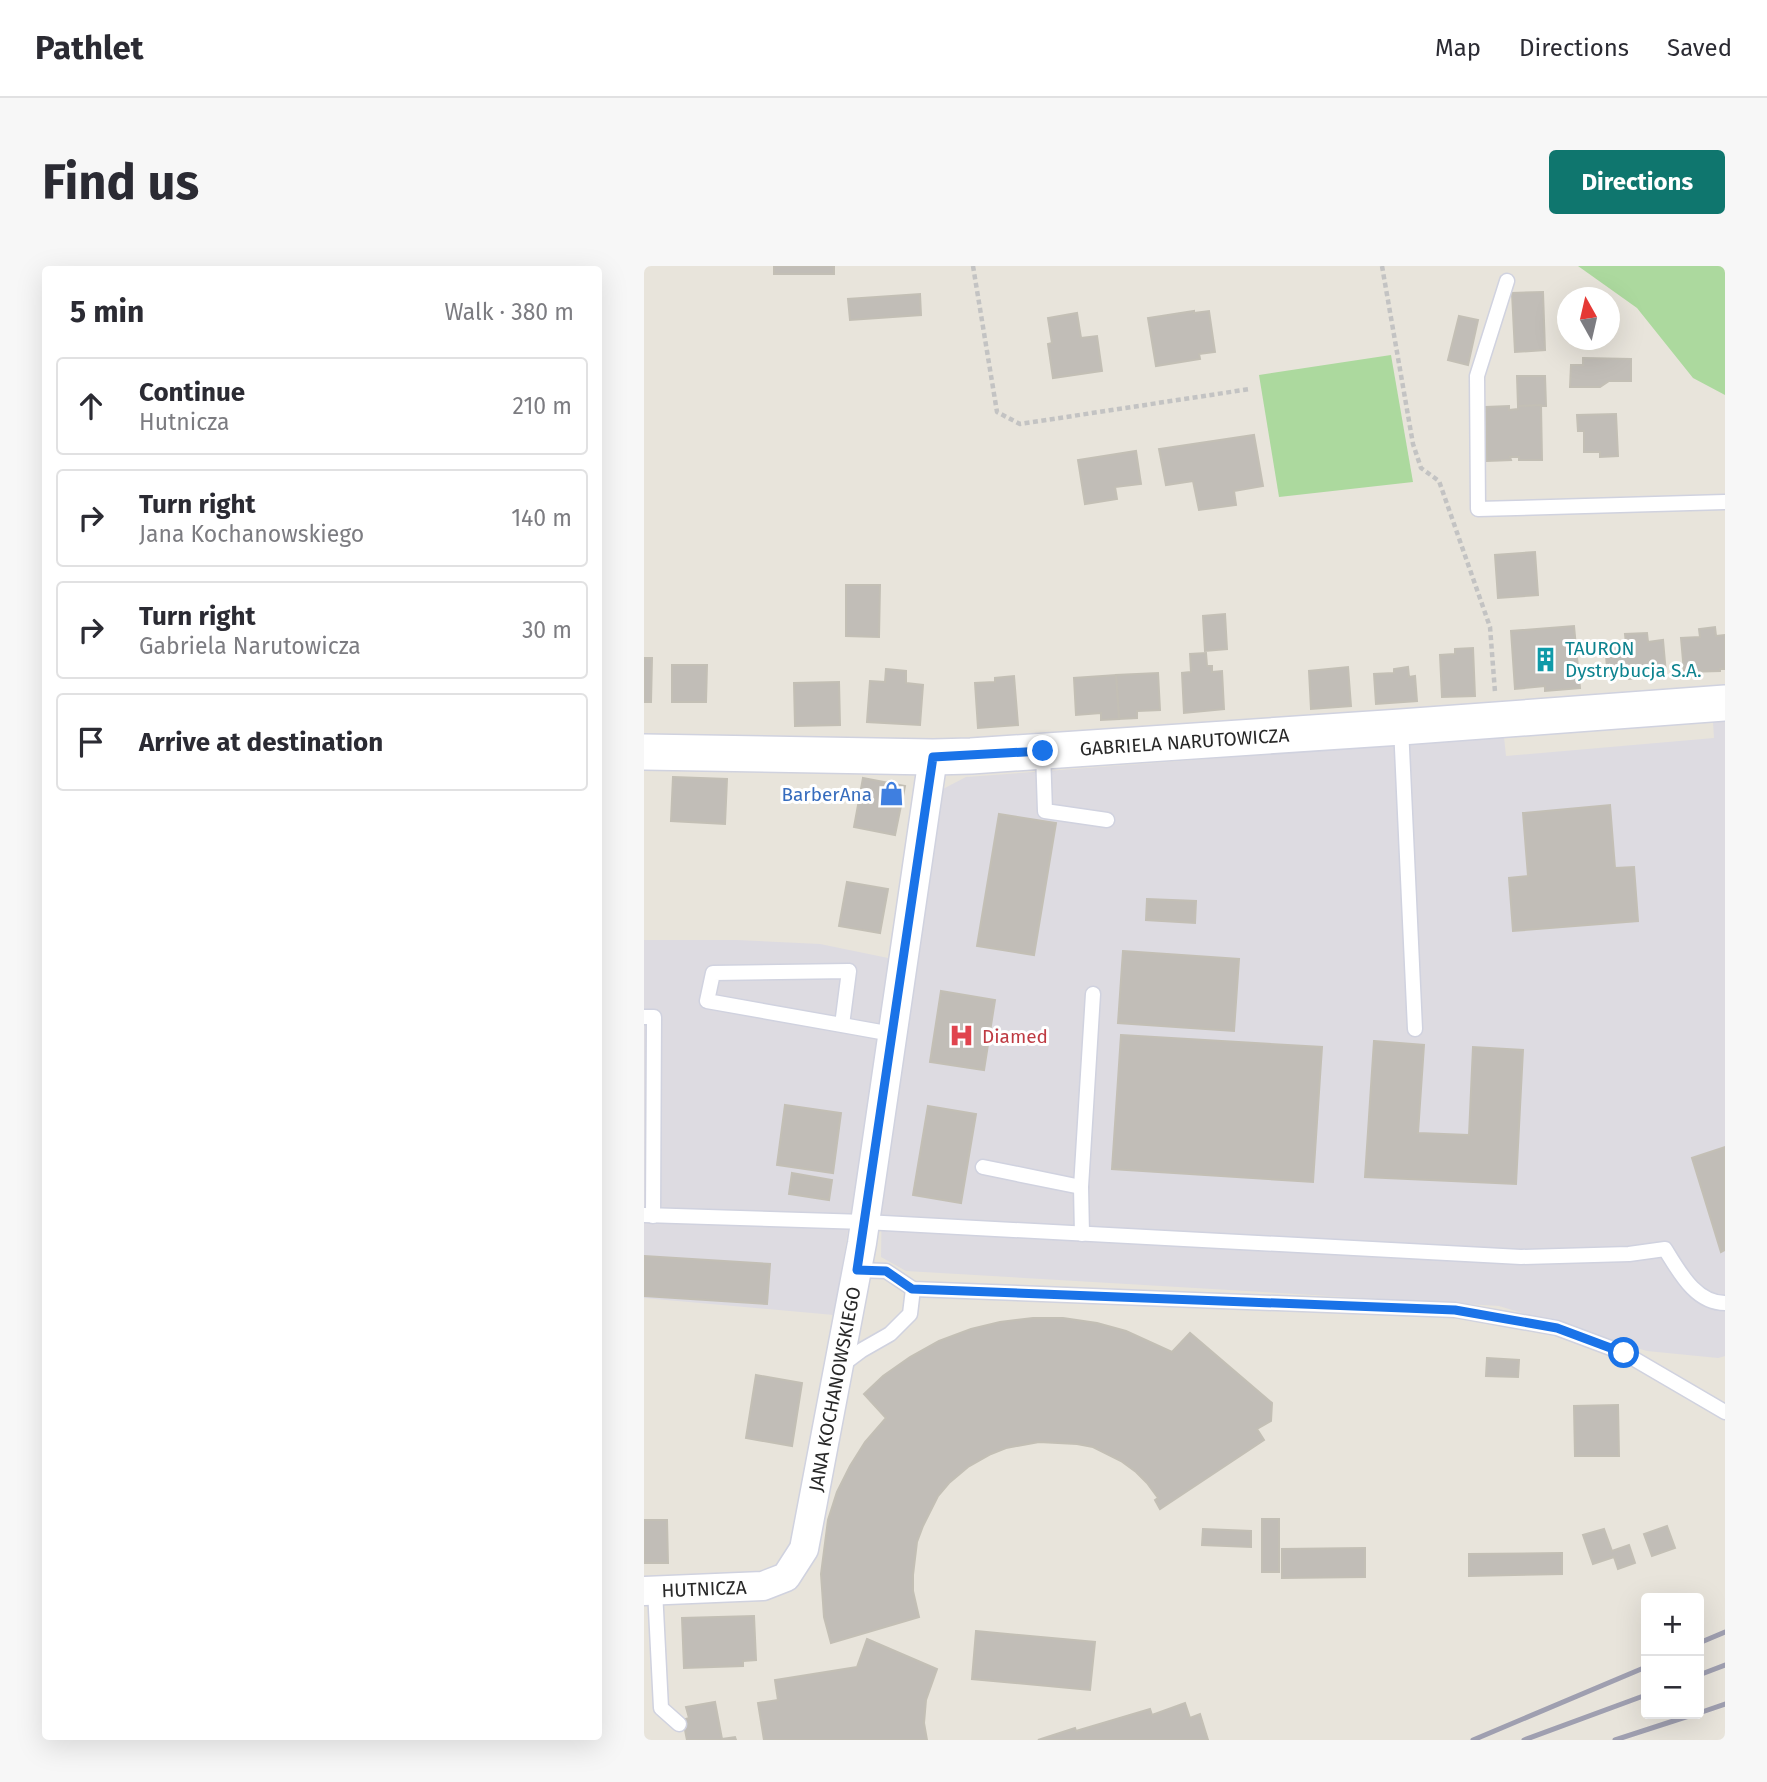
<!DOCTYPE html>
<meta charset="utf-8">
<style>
:root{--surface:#fff;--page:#f7f7f7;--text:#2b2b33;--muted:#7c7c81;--line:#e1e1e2;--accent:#0f766e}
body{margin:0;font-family:"Fira Sans",sans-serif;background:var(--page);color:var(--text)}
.controls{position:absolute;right:21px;bottom:21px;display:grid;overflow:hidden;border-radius:7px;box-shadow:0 7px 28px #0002}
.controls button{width:63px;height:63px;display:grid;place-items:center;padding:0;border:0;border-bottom:2px solid var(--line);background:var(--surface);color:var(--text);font:35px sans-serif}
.compass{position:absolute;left:913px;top:21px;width:63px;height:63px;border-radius:50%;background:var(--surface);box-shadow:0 7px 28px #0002;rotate:352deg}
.stop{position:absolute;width:21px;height:21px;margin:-16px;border:5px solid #1a73e8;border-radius:50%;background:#fff}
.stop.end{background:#1a73e8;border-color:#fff;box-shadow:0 2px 7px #0008}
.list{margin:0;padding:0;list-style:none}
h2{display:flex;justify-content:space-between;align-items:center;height:91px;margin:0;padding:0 28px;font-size:30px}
h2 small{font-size:23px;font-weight:400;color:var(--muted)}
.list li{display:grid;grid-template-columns:46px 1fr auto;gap:21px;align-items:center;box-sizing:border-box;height:98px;margin:0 14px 14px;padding:0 14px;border:2px solid var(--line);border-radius:7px}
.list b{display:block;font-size:26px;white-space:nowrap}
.list p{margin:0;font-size:23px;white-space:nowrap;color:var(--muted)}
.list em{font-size:23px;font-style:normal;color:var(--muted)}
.icon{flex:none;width:38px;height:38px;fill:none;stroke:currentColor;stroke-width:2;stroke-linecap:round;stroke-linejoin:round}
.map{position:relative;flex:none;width:1081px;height:1474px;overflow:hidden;border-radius:7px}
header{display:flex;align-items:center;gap:42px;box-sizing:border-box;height:98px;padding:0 35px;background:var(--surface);border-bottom:2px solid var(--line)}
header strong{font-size:33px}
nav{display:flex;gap:38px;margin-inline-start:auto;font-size:24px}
.intro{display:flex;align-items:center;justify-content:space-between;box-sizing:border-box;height:168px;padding:0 42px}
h1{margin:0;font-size:49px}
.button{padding:18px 32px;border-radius:7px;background:var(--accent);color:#fff;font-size:24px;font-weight:700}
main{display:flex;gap:42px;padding:0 42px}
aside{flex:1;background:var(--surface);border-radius:7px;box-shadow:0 7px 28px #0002}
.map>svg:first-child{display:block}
.industrial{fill:#dddbe1}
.green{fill:#acd99e}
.building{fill:#c1bdb7;stroke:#c3bfb5;stroke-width:2}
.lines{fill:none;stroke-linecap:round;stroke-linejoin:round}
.service-casing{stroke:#d0d2df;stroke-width:17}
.minor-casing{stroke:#d0d2df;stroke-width:31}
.tertiary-casing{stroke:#d0d2df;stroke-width:38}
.path{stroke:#c3c3c3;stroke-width:4.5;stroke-dasharray:5 3.5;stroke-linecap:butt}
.service{stroke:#fff;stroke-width:14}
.minor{stroke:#fff;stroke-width:28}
.tertiary{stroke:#fff;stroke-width:35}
.rail{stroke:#9f9fb0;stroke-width:5}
.route{stroke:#1a73e8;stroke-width:9}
.labels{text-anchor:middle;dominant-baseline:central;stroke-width:6;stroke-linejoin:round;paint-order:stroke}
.culture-label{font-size:19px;fill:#0d838f;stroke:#fff;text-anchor:start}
.street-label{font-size:19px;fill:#282828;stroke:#fff}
.shop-label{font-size:19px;fill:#366cbe;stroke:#fff;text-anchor:end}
.health-label{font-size:19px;fill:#be3a42;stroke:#fff;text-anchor:start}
</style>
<header>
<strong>Pathlet</strong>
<nav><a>Map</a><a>Directions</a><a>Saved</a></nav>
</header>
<div class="intro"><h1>Find us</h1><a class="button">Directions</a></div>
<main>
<aside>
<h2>5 min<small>Walk · 380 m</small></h2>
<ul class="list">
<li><svg class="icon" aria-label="ahead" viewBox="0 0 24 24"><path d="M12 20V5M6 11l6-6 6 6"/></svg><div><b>Continue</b><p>Hutnicza</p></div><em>210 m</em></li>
<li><svg class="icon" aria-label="right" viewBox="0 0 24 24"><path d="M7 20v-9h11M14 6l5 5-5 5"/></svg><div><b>Turn right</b><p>Jana Kochanowskiego</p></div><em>140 m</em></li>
<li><svg class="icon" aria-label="right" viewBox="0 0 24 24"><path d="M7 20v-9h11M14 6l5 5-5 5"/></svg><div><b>Turn right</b><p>Gabriela Narutowicza</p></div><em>30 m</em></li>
<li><svg class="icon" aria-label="arrive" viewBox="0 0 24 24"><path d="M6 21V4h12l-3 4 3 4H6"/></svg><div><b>Arrive at destination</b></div></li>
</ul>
</aside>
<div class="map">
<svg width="1081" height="1474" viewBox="0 0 1081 1474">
<rect width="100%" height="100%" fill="#e8e4db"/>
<g class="industrial">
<path d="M1081 455V1090L1074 1092 1003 1085 855 1040 262 1005 237 991 238 926 297 524 322 511 860 471 862 490 1070 472 1069 456Z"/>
<path d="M0 674H93L176 678 249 693 190 1049 0 1032Z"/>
</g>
<g class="green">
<path d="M934 0H1081V129L1049 112 993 42Z"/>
<path d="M747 89 769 216 635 231 615 109Z"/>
</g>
<g class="building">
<rect x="130" y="0" width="60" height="8"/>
<path d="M899 26 901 84 871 86 868 27Z"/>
<path d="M276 28 277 49 206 54 204 33Z"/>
<path d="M550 45V47L565 45 571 86 555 88 556 93 512 100 504 52Z"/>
<path d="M433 47 437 72 453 70 458 105 409 112 404 78 408 77 404 52Z"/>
<path d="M815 50 834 54 824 99 804 94Z"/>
<path d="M939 92 987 93V115H965L956 121H926L927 99H939Z"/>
<path d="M873 110H901L902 140H874Z"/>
<path d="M897 139 898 194H875V191H866L867 194 843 195 842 141 865 140V144L874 143V140Z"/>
<path d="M972 148 974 190 956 191V186H940V165H934L933 149Z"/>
<path d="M610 169 619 220 590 225 592 239 555 244 549 215 522 219 515 183Z"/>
<path d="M492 185 497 218 471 221 473 233 441 238 434 194Z"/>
<path d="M891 286 894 329 854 332 851 289Z"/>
<path d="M202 319H236L235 371 202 370Z"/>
<path d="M581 348 583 383 561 385 559 350Z"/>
<path d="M930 360 936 422 901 425V420L871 423 867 365Z"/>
<path d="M1071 361 1072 370 1081 369V403H1076V405L1040 406 1037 372 1056 371 1055 363Z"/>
<path d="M1003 367 1004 376 1019 374 1022 408 1003 409V411L985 413 984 411 964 412 961 379 982 378 981 368Z"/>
<path d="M829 382 831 430 798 431 796 389 811 388V383Z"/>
<path d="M562 387 563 400H568V406L578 405 580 443 540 447 538 407 547 406 546 388Z"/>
<path d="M0 392H8L7 436H0Z"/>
<path d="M28 399H63L62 436H28Z"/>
<path d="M704 401 707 440 667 443 665 405Z"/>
<path d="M764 401 765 411 771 410 773 435 732 438 730 408 750 407V403Z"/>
<path d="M242 403 262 405V417L279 419 276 459 223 456 226 415 241 416Z"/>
<path d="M514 407 516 444 493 445V452L475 453 472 409Z"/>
<path d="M472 409 475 453 457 454V447L432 449 430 412Z"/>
<path d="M370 410 374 459 334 462 331 417 351 416V412Z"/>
<path d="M195 416 196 459 151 460 150 417Z"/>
<path d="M29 511 83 513 81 558 27 555Z"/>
<path d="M219 512 261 520 251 569 210 561Z"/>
<path d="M966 539 971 602 990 601 994 655 869 665 865 612 884 610 879 547Z"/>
<path d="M355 548 412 557 390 689 333 680Z"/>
<path d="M203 616 244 623 236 667 195 660Z"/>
<path d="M503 633 552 635 551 657 502 654Z"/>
<path d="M479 685 595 693 590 765 474 757Z"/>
<path d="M297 725 351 734 340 804 286 796Z"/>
<path d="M477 769 678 781 669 916 468 903Z"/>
<path d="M730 775 780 779 774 867 825 869 829 781 879 784 872 918 721 911Z"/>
<path d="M141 839 197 847 189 907 133 899Z"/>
<path d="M284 840 332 848 317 937 269 929Z"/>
<path d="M1081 881V984L1077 986 1048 892Z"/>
<path d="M148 907 188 914 185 934 145 928Z"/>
<path d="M0 990 126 998 123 1038 0 1030Z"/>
<path d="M389 1052H419L453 1057 482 1065 528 1086 546 1067 628 1137 627 1155 613 1163 620 1174 516 1243 511 1234 514 1232 503 1217 492 1206 477 1195 449 1181 433 1178 395 1176 362 1182 347 1188 324 1201 305 1217 294 1230 279 1260 273 1276 269 1309V1325L275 1351 187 1377 180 1351 177 1308 184 1254 193 1226 206 1200 221 1176 242 1152 220 1128 239 1110 266 1091 295 1075 327 1063 356 1056Z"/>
<path d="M843 1092 875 1094 874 1111 842 1110Z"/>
<path d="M112 1109 158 1117 148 1180 102 1172Z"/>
<path d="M974 1139 975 1190H931L930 1140Z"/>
<rect x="618" y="1253" width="17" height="53"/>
<path d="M0 1254H23L24 1297H0Z"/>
<path d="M1023 1260 1031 1282 1008 1290 1000 1268Z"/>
<path d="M559 1263 607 1265V1281L558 1279Z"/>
<path d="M960 1263 968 1285 985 1279 991 1297 974 1303 970 1291 949 1298 939 1269Z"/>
<path d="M721 1282V1311L638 1312V1283Z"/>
<path d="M918 1287V1308L825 1310V1288Z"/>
<path d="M110 1350 112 1394 99 1395V1400L40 1402 38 1352Z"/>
<path d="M332 1365 451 1376 446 1424 328 1413Z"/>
<path d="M223 1373 293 1403 282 1434 280 1457 283 1474H120L114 1437 134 1434 131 1414 213 1401Z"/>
<path d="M71 1436 78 1473 91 1471 92 1474H43L39 1454 45 1452 42 1441Z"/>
<path d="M541 1437 546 1452 556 1448 564 1474H394L431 1462 432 1465 506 1443 508 1449Z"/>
</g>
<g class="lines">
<defs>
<g id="service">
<path d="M863 15 833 110 834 243 1081 236"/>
<path d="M757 461 771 763"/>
<path d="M399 486 401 545 463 554"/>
<path d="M0 751H10L9 950"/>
<path d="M198 759 205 705 69 707 63 735 198 759 248 768"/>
<path d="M339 901 437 921"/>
<path d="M0 949 221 956 877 991 985 988 1021 983C1035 1005 1051 1037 1081 1037"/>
<path d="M438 968 437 921 449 728"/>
<path d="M213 1004 242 1005 269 1023 811 1044 913 1062 980 1087 1081 1146"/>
<path d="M198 1099 218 1084 246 1068 266 1048 269 1023"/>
<path d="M11 1324 17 1442 35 1458"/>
</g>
<g id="minor">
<path id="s1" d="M0 1325 119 1320 142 1311 160 1283 218 977 289 491"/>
</g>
<g id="tertiary">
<path id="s2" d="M0 486 289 491 327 490 757 461 1081 437"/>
</g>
</defs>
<use href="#service" class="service-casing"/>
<use href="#minor" class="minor-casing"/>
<use href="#tertiary" class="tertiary-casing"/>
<g class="path">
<path d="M329 0 353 146 376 158 606 123"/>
<path d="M738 0 769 178 777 202 795 215 846 361 851 426"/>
</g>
<use href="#service" class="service"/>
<use href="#minor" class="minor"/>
<use href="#tertiary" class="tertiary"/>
<g class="rail">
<path d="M1055 1377 1081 1366"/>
<path d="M1055 1409 1081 1399"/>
<path d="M1055 1447 1081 1438"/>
<path d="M829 1474 1002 1401"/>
<path d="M880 1474 1002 1429"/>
<path d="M971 1474 1051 1448"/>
</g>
</g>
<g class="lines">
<path class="route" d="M399 485 289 491 213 1004 242 1005 268 1023 811 1044 913 1062 980 1087"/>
</g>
<defs>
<symbol id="building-bare" viewBox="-9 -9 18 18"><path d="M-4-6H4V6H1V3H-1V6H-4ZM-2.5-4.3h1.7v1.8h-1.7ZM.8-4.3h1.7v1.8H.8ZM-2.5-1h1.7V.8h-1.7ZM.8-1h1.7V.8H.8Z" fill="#0f9aa8" stroke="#fff" stroke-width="2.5" paint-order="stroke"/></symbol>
<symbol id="shop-bare" viewBox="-9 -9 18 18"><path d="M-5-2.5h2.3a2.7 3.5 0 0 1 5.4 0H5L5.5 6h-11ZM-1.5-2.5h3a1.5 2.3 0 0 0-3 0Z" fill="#3f7fe0" stroke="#fff" stroke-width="2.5" paint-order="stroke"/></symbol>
<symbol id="hospital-bare" viewBox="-9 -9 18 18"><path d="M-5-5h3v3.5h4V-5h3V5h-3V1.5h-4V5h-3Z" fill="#e0444e" stroke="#fff" stroke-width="2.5" paint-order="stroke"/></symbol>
</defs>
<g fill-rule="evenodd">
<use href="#building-bare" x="884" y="376" width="35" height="35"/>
<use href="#shop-bare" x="230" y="510" width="35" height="35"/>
<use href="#hospital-bare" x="300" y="752" width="35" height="35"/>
</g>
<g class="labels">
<g class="culture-label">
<text x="921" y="382">TAURON<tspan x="921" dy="22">Dystrybucja S.A.</tspan></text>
</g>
<g class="street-label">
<text stroke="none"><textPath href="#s2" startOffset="541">GABRIELA NARUTOWICZA</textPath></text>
<text stroke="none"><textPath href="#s1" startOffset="340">JANA KOCHANOWSKIEGO</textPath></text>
<text stroke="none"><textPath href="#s1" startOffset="60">HUTNICZA</textPath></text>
</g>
<g class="shop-label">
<text x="228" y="528">BarberAna</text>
</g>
<g class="health-label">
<text x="338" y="770">Diamed</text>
</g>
</g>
</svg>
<div class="controls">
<button>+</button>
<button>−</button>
</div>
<svg class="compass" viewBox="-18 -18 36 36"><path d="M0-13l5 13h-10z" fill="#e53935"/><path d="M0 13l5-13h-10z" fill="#7c7c81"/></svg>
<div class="stop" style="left:980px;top:1087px"></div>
<div class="stop end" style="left:399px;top:485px"></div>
</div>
</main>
